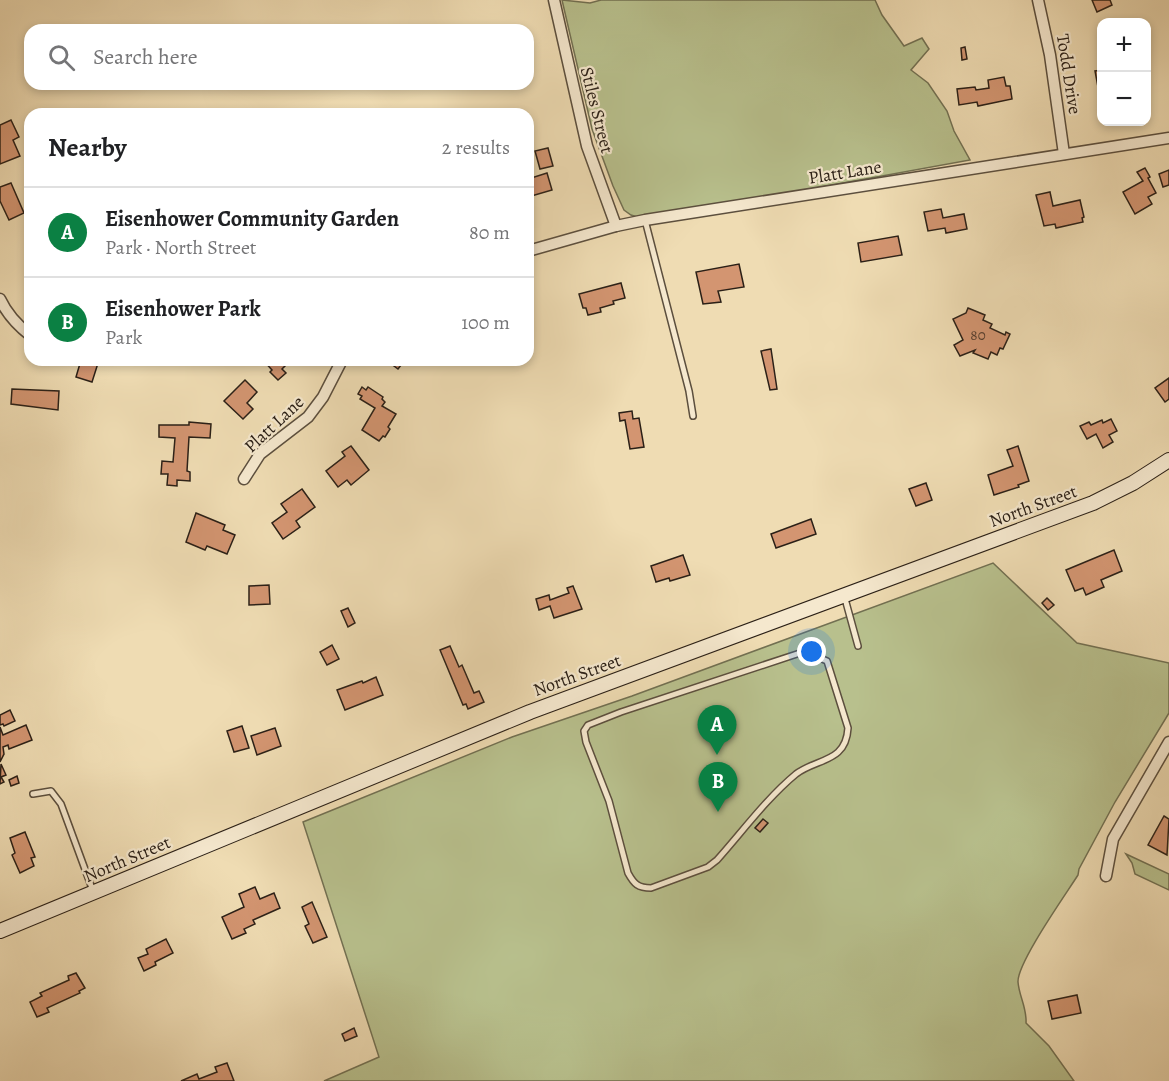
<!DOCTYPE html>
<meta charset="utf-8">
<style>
:root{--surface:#fff;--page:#f2f2f2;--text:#202124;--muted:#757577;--line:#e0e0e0;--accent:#0b8043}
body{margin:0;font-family:Alegreya,serif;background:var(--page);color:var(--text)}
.controls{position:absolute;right:18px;top:18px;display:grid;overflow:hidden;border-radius:12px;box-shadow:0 3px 9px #0003}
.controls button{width:54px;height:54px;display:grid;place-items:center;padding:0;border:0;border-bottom:2px solid var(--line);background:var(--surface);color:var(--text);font:30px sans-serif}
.you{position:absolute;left:812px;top:652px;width:21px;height:21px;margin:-15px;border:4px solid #fff;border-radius:50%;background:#1a73e8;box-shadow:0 0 0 9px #1a73e833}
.badge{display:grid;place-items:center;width:39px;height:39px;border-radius:50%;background:var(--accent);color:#fff;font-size:20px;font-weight:700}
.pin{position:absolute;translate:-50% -50px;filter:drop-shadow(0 2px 3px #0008)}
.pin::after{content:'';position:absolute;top:32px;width:21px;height:18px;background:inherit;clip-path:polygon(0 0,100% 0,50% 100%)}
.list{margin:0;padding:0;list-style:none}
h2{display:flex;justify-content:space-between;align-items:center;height:78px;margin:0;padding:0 24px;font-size:26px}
h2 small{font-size:20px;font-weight:400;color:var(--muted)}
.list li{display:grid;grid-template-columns:39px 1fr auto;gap:18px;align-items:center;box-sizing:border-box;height:90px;padding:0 24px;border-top:2px solid var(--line)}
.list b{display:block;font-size:22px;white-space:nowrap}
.list p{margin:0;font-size:20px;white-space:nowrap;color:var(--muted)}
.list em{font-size:20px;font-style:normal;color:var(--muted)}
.icon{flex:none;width:33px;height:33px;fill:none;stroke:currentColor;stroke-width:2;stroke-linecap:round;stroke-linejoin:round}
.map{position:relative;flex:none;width:1169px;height:1081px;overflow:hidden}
.search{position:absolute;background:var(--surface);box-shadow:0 3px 9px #0003;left:24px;top:24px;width:510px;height:66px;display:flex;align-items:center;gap:15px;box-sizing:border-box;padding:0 21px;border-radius:18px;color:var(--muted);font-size:22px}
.panel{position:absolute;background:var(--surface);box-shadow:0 3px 9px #0003;left:24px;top:108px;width:510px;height:258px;border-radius:18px}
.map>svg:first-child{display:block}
.green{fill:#b8c08d;stroke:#727052;stroke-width:1.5}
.building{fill:#d39571;stroke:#2b2017;stroke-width:1.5}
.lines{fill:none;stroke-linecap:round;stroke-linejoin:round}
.service-casing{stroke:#5c4f3e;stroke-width:8}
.minor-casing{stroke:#5c4f3e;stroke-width:13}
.secondary-casing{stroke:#2b2017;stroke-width:16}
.service{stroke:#f5e8ce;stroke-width:5}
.minor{stroke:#f5e8ce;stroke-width:10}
.secondary{stroke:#f5e8ce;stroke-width:14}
.labels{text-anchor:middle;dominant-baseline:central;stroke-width:4.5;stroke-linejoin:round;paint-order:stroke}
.number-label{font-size:15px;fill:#553d2e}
.street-label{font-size:18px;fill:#2b2017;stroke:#f5e8ce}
</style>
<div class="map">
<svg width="1169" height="1081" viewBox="0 0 1169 1081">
<rect width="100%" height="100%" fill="#efdcb3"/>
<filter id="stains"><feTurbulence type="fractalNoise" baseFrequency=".00333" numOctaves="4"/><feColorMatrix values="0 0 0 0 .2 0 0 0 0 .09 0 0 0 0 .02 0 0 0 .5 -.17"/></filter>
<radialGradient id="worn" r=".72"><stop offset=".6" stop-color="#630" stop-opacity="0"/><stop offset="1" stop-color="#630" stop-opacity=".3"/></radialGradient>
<g class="green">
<path d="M562 0 590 3 601 0H875L882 15 904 46 922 38 929 49 911 70 928 83 947 111 954 131 970 160 644 219 631 215 624 210 613 186 592 129Z"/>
<path d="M993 563 1077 643 1169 663V713L1115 802 1079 869 1078 875C1066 894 1017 963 1018 982 1019 996 1027 1008 1026 1023L1049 1046 1074 1081H324L379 1057 303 822 512 737 632 696Z"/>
<path d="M1126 854 1169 874V890L1135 874 1132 863Z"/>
</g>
<g class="building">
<path d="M1092 0H1110L1112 5 1097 12Z"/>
<path d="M965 47 967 59 962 60 961 48Z"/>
<path d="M1102 70V86L1098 87 1095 71Z"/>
<path d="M1004 77 1006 86H1010L1012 99 978 106 977 102 959 105 957 89 975 87 976 90 989 88 988 80Z"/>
<path d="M11 120 19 137 13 140 20 156 0 164V125Z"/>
<path d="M548 148 553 166 540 169 535 151Z"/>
<path d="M1145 168 1150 177 1148 178 1156 193 1148 197 1152 204 1135 214 1123 192 1143 181 1137 172Z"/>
<path d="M1169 170V185L1163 187 1159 174Z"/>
<path d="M547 173 552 190 528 197V179Z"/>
<path d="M11 183 24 213 9 220 0 201V187Z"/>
<path d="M1050 192 1053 206 1080 200 1084 217 1082 218 1083 222 1056 228 1055 224 1044 226 1036 195Z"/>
<path d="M941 209 943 218 964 214 967 229 946 233 945 228 928 231 924 212Z"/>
<path d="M898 236 902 255 861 262 858 243Z"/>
<path d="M739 264 744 287 718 291 721 302 703 304 696 272Z"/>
<path d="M621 283 625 298 613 301 614 304 600 308 601 312 588 315 586 308H583L579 294Z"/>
<path d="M968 308 985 315 983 320 992 324 990 328 1005 335 1006 332 1010 334 1003 349 1000 348 997 355 991 352 988 359 973 353 975 350 960 356 954 345 963 340 953 319 966 313Z"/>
<path d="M771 349 777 389 770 390 761 351Z"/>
<path d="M81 360H99L92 382 76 377Z"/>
<path d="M263 360H291L282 369 286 373 278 380 270 372 272 370Z"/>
<path d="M386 360H405L398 369Z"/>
<path d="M1169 378V399L1165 402 1155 388Z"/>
<path d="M245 380 257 392 247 403 253 409 243 419 224 401Z"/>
<path d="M362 387 366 390 368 387 383 397 382 399 385 402 382 406 396 414 388 427 390 429 385 437 383 436 379 441 362 430 375 408 360 399 362 396 358 394Z"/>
<path d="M12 389 59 391 58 410 11 404Z"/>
<path d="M632 411 633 419 639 418 644 447 630 449 625 420 620 421 619 413Z"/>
<path d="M1111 419 1117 431 1109 435 1113 442 1103 448 1096 434 1087 439 1080 426 1089 422 1091 425 1102 420 1103 423Z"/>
<path d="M189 422 211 424 210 438 189 437 187 471 190 472V481L177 480V486L167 485 168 474H161L162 461 173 462 175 438 159 437V425H189Z"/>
<path d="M351 446 369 470 351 485 347 480 338 487 326 471 345 456 342 452Z"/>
<path d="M1018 446 1029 481 1018 485 1019 487 994 495 988 475 1013 466 1007 450Z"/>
<path d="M926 483 932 500 916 506 909 489Z"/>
<path d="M302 489 315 507 296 521 300 527 283 539 272 523 287 512 281 504Z"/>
<path d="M196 513 225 525 223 530 235 535 227 554 207 546 205 550 186 542Z"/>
<path d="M811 519 816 534 776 548 771 534Z"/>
<path d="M1114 550 1122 571 1101 580 1104 587 1086 595 1083 588 1075 591 1066 570Z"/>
<path d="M683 555 690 575 670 581 669 578 656 582 651 566Z"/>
<path d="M269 585 270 604 249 605V586Z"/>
<path d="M573 586 582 609 554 618 550 606 539 610 536 599 549 595 550 600 569 593 567 588Z"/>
<path d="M1047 598 1054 605 1048 610 1042 603Z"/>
<path d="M348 608 355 623 348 627 341 611Z"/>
<path d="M332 645 339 659 327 665 320 652Z"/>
<path d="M450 646 459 667 462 665 474 693 479 691 484 702 468 709 466 704 463 705 440 650Z"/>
<path d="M376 677 383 695 345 710 337 690 362 681 363 683Z"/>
<path d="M10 710 15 721 4 726 3 724 0 725V715Z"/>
<path d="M26 725 32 740 9 749 8 745 3 747 4 754 0 762V727L3 735Z"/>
<path d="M242 726 249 748 234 752 227 731Z"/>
<path d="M275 728 281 746 257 755 251 736Z"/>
<path d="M1 764 6 775 1 777 4 782 0 784Z"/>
<path d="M17 776 19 783 11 786 9 780Z"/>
<path d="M1164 816 1169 819 1167 855 1148 845Z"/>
<path d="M763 819 768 823 760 832 755 828Z"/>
<path d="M25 832 35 857 31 858 34 866 20 873 12 855 15 853 10 838Z"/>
<path d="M255 887 260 899 274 893 280 908 253 920 255 924 244 929 246 933 232 939 222 917 244 907 239 894Z"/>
<path d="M312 902 327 937 313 943 305 926 309 924 302 907Z"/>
<path d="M166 939 173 953 155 962 156 965 144 971 138 958 148 954 146 949Z"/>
<path d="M76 973 85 988 79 991 80 993 47 1008 49 1012 37 1017 30 1002 42 996 40 993 69 980 68 976Z"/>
<path d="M1077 995 1081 1013 1052 1019 1048 1001Z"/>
<path d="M354 1028 357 1036 345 1041 342 1034Z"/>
<path d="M227 1063 234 1081H181L197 1074 199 1079 217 1072 215 1067Z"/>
</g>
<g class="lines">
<defs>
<g id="service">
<path d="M645 220 689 391 693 416"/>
<path d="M844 595 858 646"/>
<path d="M800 653 810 654 827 661 848 728C846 763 817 758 796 774 767 798 742 832 717 860L708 867 651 888C638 888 634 884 628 873L609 801 586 742 584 731 588 725 621 712Z"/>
<path d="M33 794 51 791 61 804 93 891"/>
</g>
<g id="minor">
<path d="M554 0 587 146 616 226"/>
<path d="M1038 0 1050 55 1064 154"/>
<path d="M528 251 616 226 645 220 1169 138"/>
<path d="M0 299C7 314 17 325 30 335"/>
<path d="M244 479 260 454 308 417 323 397 342 360"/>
<path d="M1106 876 1113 839 1169 742"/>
</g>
<path id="secondary" d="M0 931 530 712 1093 503 1133 483 1169 460"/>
</defs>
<use href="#service" class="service-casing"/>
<use href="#minor" class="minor-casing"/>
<use href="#secondary" class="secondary-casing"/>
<use href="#service" class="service"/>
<use href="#minor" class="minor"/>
<use href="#secondary" class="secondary"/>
</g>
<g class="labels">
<g class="number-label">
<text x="978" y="335">80</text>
</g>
<g class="street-label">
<text transform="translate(1069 74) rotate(81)">Todd Drive</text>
<text transform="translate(597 110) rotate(76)">Stiles Street</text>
<text transform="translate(845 172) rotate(-9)">Platt Lane</text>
<text transform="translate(274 424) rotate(-43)">Platt Lane</text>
<text transform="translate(1033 506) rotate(-20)">North Street</text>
<text transform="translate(577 675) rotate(-20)">North Street</text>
<text transform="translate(127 859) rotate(-23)">North Street</text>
</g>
</g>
<rect width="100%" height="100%" filter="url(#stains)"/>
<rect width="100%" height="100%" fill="url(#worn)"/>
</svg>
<div class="controls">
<button>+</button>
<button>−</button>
</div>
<div class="you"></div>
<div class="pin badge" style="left:717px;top:755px">A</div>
<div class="pin badge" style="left:718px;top:812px">B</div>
<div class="search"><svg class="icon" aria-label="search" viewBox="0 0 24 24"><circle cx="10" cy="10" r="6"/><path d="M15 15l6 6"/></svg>Search here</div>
<section class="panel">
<h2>Nearby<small>2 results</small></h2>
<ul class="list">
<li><span class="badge">A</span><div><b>Eisenhower Community Garden</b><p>Park · North Street</p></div><em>80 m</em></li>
<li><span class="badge">B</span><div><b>Eisenhower Park</b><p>Park</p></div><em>100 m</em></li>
</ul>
</section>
</div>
